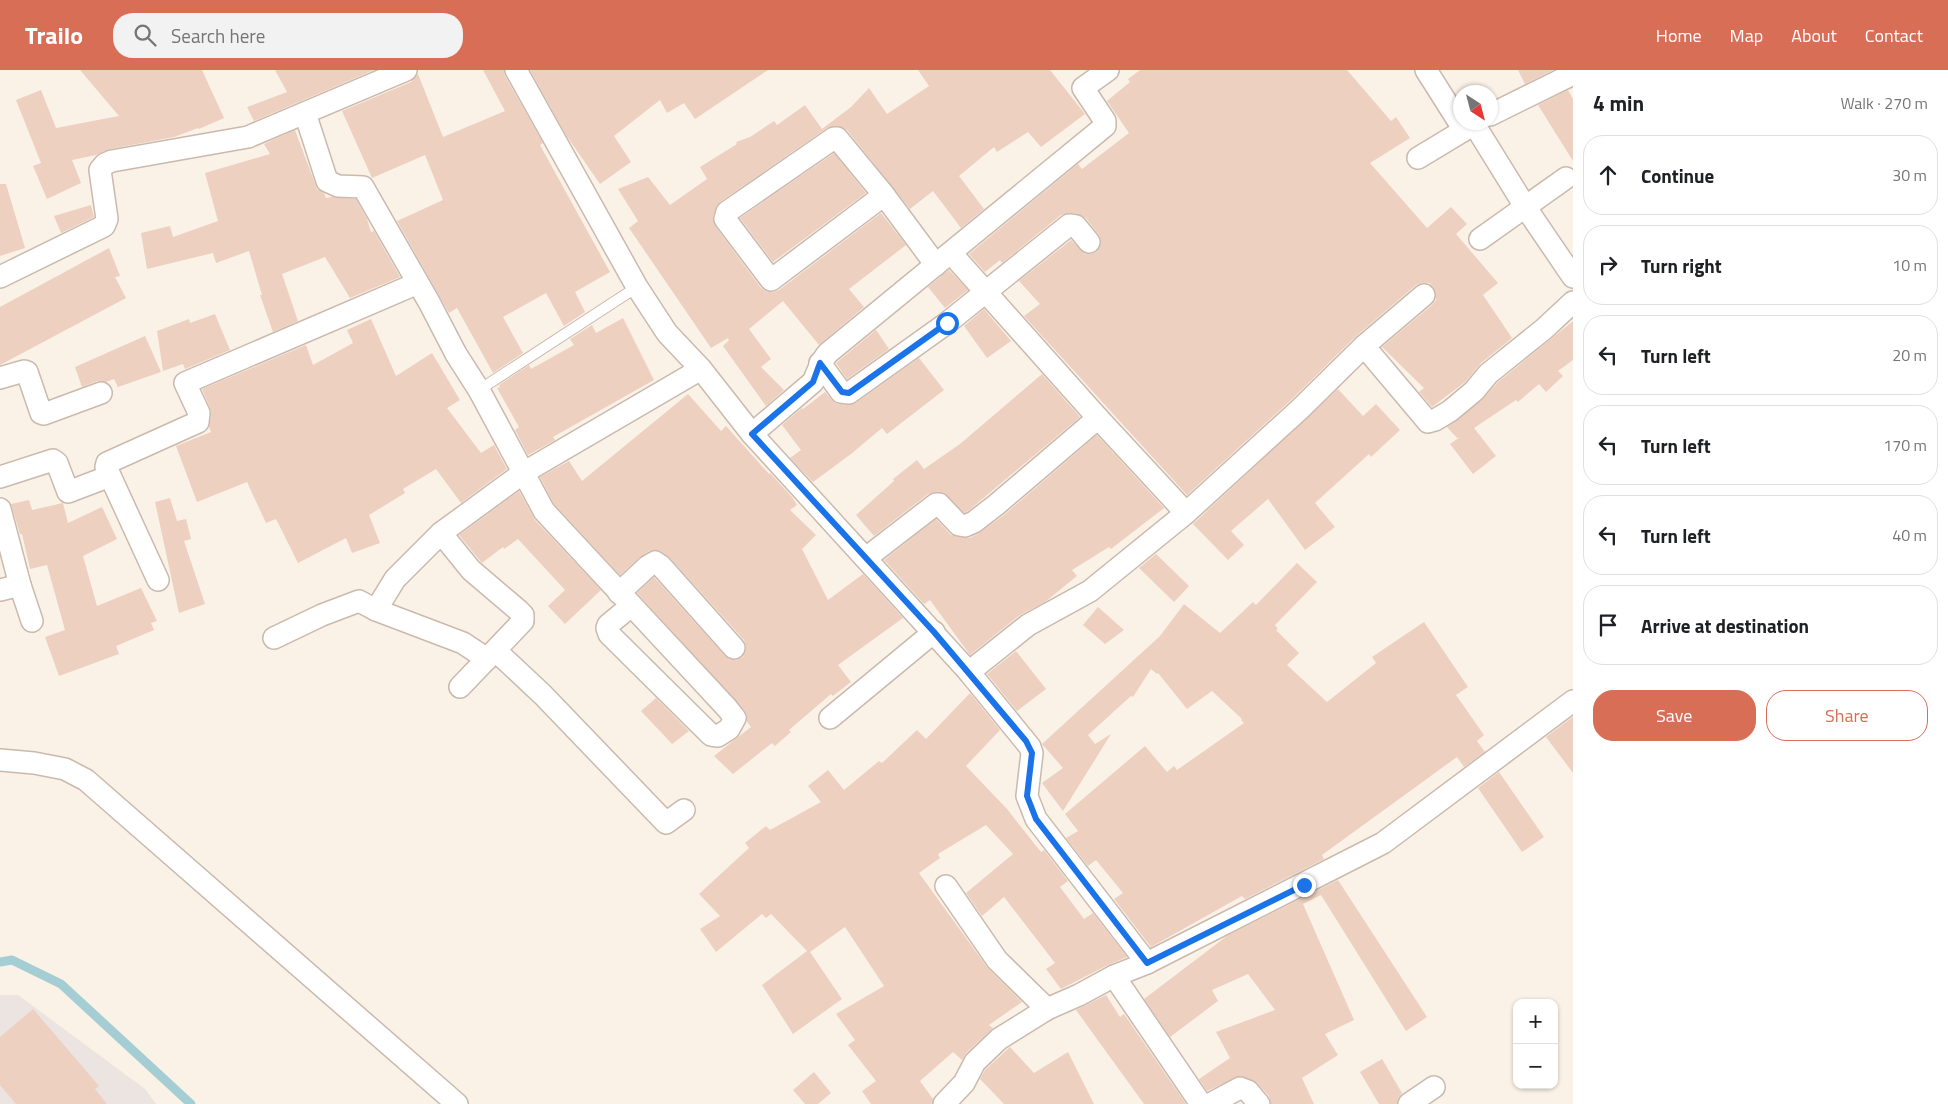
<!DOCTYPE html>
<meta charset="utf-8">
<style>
:root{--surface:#fff;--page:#f2f2f2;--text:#202124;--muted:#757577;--line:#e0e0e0;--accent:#d96e57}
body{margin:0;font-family:"Titillium Web",sans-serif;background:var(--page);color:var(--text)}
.controls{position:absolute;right:15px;bottom:15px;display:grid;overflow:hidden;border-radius:10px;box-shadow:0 1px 4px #0004}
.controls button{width:45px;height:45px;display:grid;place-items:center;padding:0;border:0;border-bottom:1px solid var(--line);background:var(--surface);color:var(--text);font:25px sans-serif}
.compass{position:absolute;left:1453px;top:15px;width:45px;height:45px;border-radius:50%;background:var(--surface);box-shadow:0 1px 4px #0004;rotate:144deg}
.stop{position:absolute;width:15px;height:15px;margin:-11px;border:4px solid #1a73e8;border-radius:50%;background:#fff}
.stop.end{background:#1a73e8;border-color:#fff;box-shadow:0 1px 5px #0008}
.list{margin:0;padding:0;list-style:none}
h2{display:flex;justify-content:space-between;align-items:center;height:65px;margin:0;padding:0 20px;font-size:21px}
h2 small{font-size:16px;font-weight:400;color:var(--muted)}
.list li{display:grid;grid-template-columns:32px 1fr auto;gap:15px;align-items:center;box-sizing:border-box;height:80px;margin:0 10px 10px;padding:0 10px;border:1px solid var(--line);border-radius:20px}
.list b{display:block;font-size:19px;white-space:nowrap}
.list em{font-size:16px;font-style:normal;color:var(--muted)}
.actions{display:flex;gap:10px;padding:15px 20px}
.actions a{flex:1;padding:11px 0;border:1px solid var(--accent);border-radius:20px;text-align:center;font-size:18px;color:var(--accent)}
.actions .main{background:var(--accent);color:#fff}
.icon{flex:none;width:28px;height:28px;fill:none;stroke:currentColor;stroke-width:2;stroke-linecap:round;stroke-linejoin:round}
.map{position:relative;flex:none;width:1573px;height:1034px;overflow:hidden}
header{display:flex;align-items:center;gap:30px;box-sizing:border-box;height:70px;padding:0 25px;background:var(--accent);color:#fff}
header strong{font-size:24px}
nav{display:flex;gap:28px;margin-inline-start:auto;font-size:18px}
.search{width:350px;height:45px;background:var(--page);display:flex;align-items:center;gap:12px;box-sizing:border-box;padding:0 18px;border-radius:20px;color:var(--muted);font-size:19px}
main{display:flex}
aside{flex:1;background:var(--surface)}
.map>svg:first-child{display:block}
.industrial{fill:#ebe4e0}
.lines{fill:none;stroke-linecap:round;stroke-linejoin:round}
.stream{stroke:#a4ced3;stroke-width:9}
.building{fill:#edd0c0}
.service-casing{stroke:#cbb9ad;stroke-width:12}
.minor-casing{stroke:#cbb9ad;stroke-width:24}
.service{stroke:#fff;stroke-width:10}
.minor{stroke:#fff;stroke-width:21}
.route{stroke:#1a73e8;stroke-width:6}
</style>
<header>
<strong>Trailo</strong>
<div class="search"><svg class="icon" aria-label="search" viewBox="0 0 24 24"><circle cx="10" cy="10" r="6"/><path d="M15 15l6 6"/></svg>Search here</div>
<nav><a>Home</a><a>Map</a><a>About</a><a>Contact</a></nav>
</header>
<main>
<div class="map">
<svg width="1573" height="1034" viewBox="0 0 1573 1034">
<rect width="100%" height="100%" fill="#faf2e6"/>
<path class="industrial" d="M0 925H18L145 1019 156 1034H0Z"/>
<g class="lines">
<path class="stream" d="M0 892 12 890 61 914 191 1034"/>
</g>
<g class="building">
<path d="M80 0H202L224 48 199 59 198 58 174 67 110 79 96 85 72 90 81 113 47 129 33 96 41 93 16 30 41 20 56 58 119 46Z"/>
<path d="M275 0H374L254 51 247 37 287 22Z"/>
<path d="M483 0H504L505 6 543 73 540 75 610 202 575 222 585 242 564 256 546 223 503 247 523 283 493 303 457 238 449 243 397 151 443 130 425 85 372 108 342 41 411 12 418 4 443 67 505 41Z"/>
<path d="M530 0H768L695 49 684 33 667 43 660 30 614 66 631 92 600 114 566 65Z"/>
<path d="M918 0H1050L1085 44 1041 77 1028 62 997 82 994 77 959 106 984 139 961 158 933 121 910 139 847 60 837 56 827 58 720 132 713 146 715 156 761 218 767 222H773L779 220 881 143 906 175 849 219 864 237 819 275 783 231 749 259 771 289 761 297 784 320 766 336 723 276 729 270 728 268 711 278 629 158 638 151 618 119 648 107 670 135 707 109 700 97 737 74 736 72 750 67 774 51 777 55 805 35 822 59 851 37 869 18 887 44 929 16Z"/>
<path d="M1140 0H1347L1391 51 1396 47 1410 68 1370 93 1427 158 1451 137 1467 154 1456 164 1498 213 1483 225 1512 268 1480 294 1465 312 1432 337 1419 322 1424 318 1382 277 1432 235 1436 230V223L1433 217 1429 213H1422L1416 215 1355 267 1291 330 1187 425 1024 246 1040 234 1019 211 1071 170 1085 184H1090L1096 182 1100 177 1101 171 1099 165 1086 148 1078 144 1071 143 1061 145 1002 193 1000 190 985 202 969 184 1078 94 1082 99 1129 63 1107 31 1130 12 1128 9Z"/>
<path d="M1518 0H1553L1525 14Z"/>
<path d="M1568 20 1573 29V91L1538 35Z"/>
<path d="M295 60 317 119 324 123 326 128 331 127 356 129 367 149 371 162 374 161 400 207 350 228 325 187 282 204 298 251 273 262 260 225H262L249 181 216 193 213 183 147 199 141 163 170 156 173 167 218 151 205 103 270 84 264 74Z"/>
<path d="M834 83 866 123 773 192 740 148Z"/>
<path d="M0 114H6L25 178 0 186Z"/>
<path d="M91 135 94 147 61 163 54 146Z"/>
<path d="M109 178 120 206 115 207 126 228 0 295V237Z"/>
<path d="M949 200 968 220 945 238 928 217Z"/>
<path d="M984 239 1011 271 987 288 964 256Z"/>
<path d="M215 244 230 280 185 299 183 294 163 301 157 261 189 249 190 253Z"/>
<path d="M623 248 654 310 553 367 555 370 528 385 515 360 519 357 497 318 500 317 499 315 529 295 531 299 574 275 570 269 592 255 596 263Z"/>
<path d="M371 249 396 306 432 283 460 330 447 338 481 383 494 375 507 399 461 433 436 399 403 419 405 423 369 445 380 473 352 483 346 468 298 493 276 449 266 453 247 412 197 432 176 376 211 362 209 357 211 344 210 338 202 319 306 275 313 295 353 273 347 260Z"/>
<path d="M1573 251V290L1558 301 1563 306 1546 322 1539 314 1518 332 1516 330 1474 358 1496 386 1473 404 1450 374 1460 367 1457 368 1447 357 1482 330 1497 313Z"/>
<path d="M876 260 889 279 847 309 836 293Z"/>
<path d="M145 266 161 302 118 317 114 309 106 312 97 311 82 317 75 297Z"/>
<path d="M919 288 944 320 887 364 882 358 851 384 813 412 790 388 801 380 782 355 802 338 803 339 825 322 835 333 847 335 856 333Z"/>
<path d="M1042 304 1080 347 968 441 964 443 944 423 935 422 928 424 874 466 856 445 894 411 893 409 917 390 924 399 960 374Z"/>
<path d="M1338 319 1363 346 1376 334 1400 360 1371 387 1369 384 1315 433 1335 457 1305 480 1268 429 1231 461 1244 475 1228 490 1193 454Z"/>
<path d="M688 324 721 361 726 356 769 404 770 403 792 427 797 435 790 440 816 465 802 479 828 530 863 504 903 548 838 595 851 612 833 626 831 624 789 660 791 662 775 676 772 673 733 704 714 686 751 657 747 652V646L745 641 637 523 654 507 725 586 730 590H736L743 587 746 581V576L744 570 670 488 662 482 655 480 649 481 640 487 620 505 554 434 540 407 569 391 582 411Z"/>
<path d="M1097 365 1164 438 1111 479 1109 477 1072 500 1077 506 1045 532 1020 545 970 585 930 530 924 534 884 490 936 449 950 464 957 467 970 468 979 463 1004 445Z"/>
<path d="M519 421 535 450 601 520 565 554 548 536 565 520 518 469 504 479 503 477 482 493 459 465Z"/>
<path d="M170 428 177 451 186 449 191 469 184 471 205 534 179 543 155 432Z"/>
<path d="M29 430 32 440 63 433 68 453 102 437 117 469 83 486 97 536 141 518 157 551 151 553 154 560 116 576 119 584 59 606 45 567 65 560 47 495 30 499 22 464H20L11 434Z"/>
<path d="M1156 484 1189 516 1174 532 1139 498Z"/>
<path d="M1297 493 1317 512 1275 555 1278 559 1276 560 1299 583 1287 595 1327 632 1376 593 1372 587 1424 552 1468 617 1456 625 1484 665 1477 671 1485 682 1464 697 1457 687 1322 785 1324 789 1245 829 1242 826 1151 877 1114 829 1123 823 1096 790 1088 796 1066 768 1078 761 1065 744 1145 676 1167 702 1174 696 1177 700 1244 653 1241 650 1242 649 1212 621 1187 639 1158 603 1157 604 1151 599 1133 627 1131 626 1088 665 1095 674 1111 664 1063 741 1042 713 1063 698 1042 674 1160 566 1184 534 1220 563 1253 532 1256 535Z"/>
<path d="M1098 537 1124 560 1105 574 1083 555Z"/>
<path d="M1016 581 1046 619 1017 641 987 604Z"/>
<path d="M970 623 1000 660 966 696 1007 739 1041 782 1044 780 1068 811 1060 817 1084 849 1093 843 1127 887 1108 895 1061 919 1046 899 1055 893 1004 827 982 846 966 823 1013 784 986 755 938 784 940 788 919 803 987 897 1022 932 989 955 993 958 966 983 962 990 953 982 920 1011 933 1029 932 1034H871L862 1021 876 1011 848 975 855 970 836 944 884 916 845 857 810 882 842 929 793 964 762 915 807 881 771 844 766 848 762 844 716 882 700 859 720 846 699 824 749 778 745 773 766 756 770 760 821 732 808 716 828 700 844 720 879 691 882 693 917 660 926 669Z"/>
<path d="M656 628 689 661 672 674 641 641Z"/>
<path d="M1573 647V703L1546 667Z"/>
<path d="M1499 702 1544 767 1522 782 1478 718Z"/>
<path d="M1338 810 1427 947 1406 961 1321 825 1303 834 1354 950 1325 964 1338 985 1302 1008 1314 1034H1271L1269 1026 1257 1013 1240 1006 1207 1021 1199 1009 1230 988 1216 962 1275 940 1248 904 1212 920 1218 931 1170 967 1144 929 1227 866Z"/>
<path d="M1106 925 1120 947 1124 944 1186 1034H1144L1076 940Z"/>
<path d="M33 939 99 1016 95 1019 107 1034H16L0 1015V967Z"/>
<path d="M1010 977 1034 1003 1068 982 1094 1034H1004L980 1009 985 1000Z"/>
<path d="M1382 989 1402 1023 1398 1028 1397 1034H1379L1360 1002Z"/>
<path d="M814 1002 831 1023 818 1034H805L793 1020Z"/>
</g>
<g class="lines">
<defs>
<path id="service" d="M479 320 637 217"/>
<g id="minor">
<path d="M516 0 637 217 667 263 701 299 752 364 969 602 1030 677 1032 683 1027 726 1036 749 1147 893 1383 773 1573 631"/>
<path d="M1426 0 1464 60"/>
<path d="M305 43 327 111 338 116 363 117 429 232 456 284 479 320 544 441 727 638 735 648 729 659 718 666 711 665 609 564 607 558 608 555 631 536"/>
<path d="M1490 45 1573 4"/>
<path d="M1474 54 1526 138 1573 207"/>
<path d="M1418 88 1476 53"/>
<path d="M884 125 837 68H834L727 142 725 149 771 210 884 125 936 195"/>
<path d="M1480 169 1566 108"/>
<path d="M951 183 1098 348 1186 443"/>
<path d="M0 207 104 156 107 149 100 100 105 94 112 91 248 67 406 0"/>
<path d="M1364 276 1428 352 1435 350 1450 341 1474 321 1488 304 1544 259 1573 232"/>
<path d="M820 293 841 322 849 323 947 253 1069 155 1076 156 1089 172"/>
<path d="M0 308 24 301 27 302 41 343 44 344 101 323"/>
<path d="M752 364 813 312C818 302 820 292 828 283L1105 56V51L1083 18 1108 0"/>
<path d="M0 407 53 390 57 393 68 422 110 406"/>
<path d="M0 439 20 515 32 551"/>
<path d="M441 463 471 500 518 540 523 545V551L460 617"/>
<path d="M866 488 936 434H939L959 455 965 456 974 452 996 435 1098 348"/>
<path d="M158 510 106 397 107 393 198 352 199 343 185 313 418 213"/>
<path d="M0 520 20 515"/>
<path d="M619 523 648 496 655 492 661 496 734 578"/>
<path d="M274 568 322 545 359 531 376 540"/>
<path d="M496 581 543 625 666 753 684 740"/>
<path d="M487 589 463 573 376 540 395 509 441 463 523 403 701 299"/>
<path d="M969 602 1028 555 1090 521 1186 443 1300 339 1364 276 1424 225"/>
<path d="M830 648 934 562"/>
<path d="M0 690 34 693 65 699 86 710 457 1034"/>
<path d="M946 816 997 890 1047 939"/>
<path d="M1114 906 1201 1034"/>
<path d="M944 1034 964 1013 975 992 999 969 1047 939 1079 925 1114 906 1147 893"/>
<path d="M1210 1034 1240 1018 1248 1021 1259 1034"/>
<path d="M1409 1034 1434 1017"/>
</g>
</defs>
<use href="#service" class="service-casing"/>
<use href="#minor" class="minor-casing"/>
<use href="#service" class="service"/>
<use href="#minor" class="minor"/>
</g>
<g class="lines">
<path class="route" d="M947 253 849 323 842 322 820 293 813 312 752 364 934 562 1026 671 1032 683 1027 726 1036 749 1147 893 1304 815"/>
</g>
</svg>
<div class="controls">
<button>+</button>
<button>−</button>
</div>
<svg class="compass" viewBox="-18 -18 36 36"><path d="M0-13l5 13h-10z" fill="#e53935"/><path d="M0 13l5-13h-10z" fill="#757577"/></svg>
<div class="stop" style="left:947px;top:253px"></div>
<div class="stop end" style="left:1304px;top:815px"></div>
</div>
<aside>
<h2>4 min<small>Walk · 270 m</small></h2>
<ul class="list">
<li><svg class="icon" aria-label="ahead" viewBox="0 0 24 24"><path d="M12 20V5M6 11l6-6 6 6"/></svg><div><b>Continue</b></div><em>30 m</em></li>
<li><svg class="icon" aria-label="right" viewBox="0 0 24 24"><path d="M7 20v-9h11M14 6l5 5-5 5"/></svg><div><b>Turn right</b></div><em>10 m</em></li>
<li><svg class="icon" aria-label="left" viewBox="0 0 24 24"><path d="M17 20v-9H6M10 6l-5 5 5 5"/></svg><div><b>Turn left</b></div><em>20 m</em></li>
<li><svg class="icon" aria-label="left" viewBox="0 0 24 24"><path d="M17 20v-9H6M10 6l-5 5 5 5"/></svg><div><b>Turn left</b></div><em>170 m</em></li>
<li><svg class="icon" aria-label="left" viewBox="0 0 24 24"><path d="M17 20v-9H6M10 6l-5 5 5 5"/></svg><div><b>Turn left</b></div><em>40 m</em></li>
<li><svg class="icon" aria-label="arrive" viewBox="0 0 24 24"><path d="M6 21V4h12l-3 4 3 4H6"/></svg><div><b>Arrive at destination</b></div></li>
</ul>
<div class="actions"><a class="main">Save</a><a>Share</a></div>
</aside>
</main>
